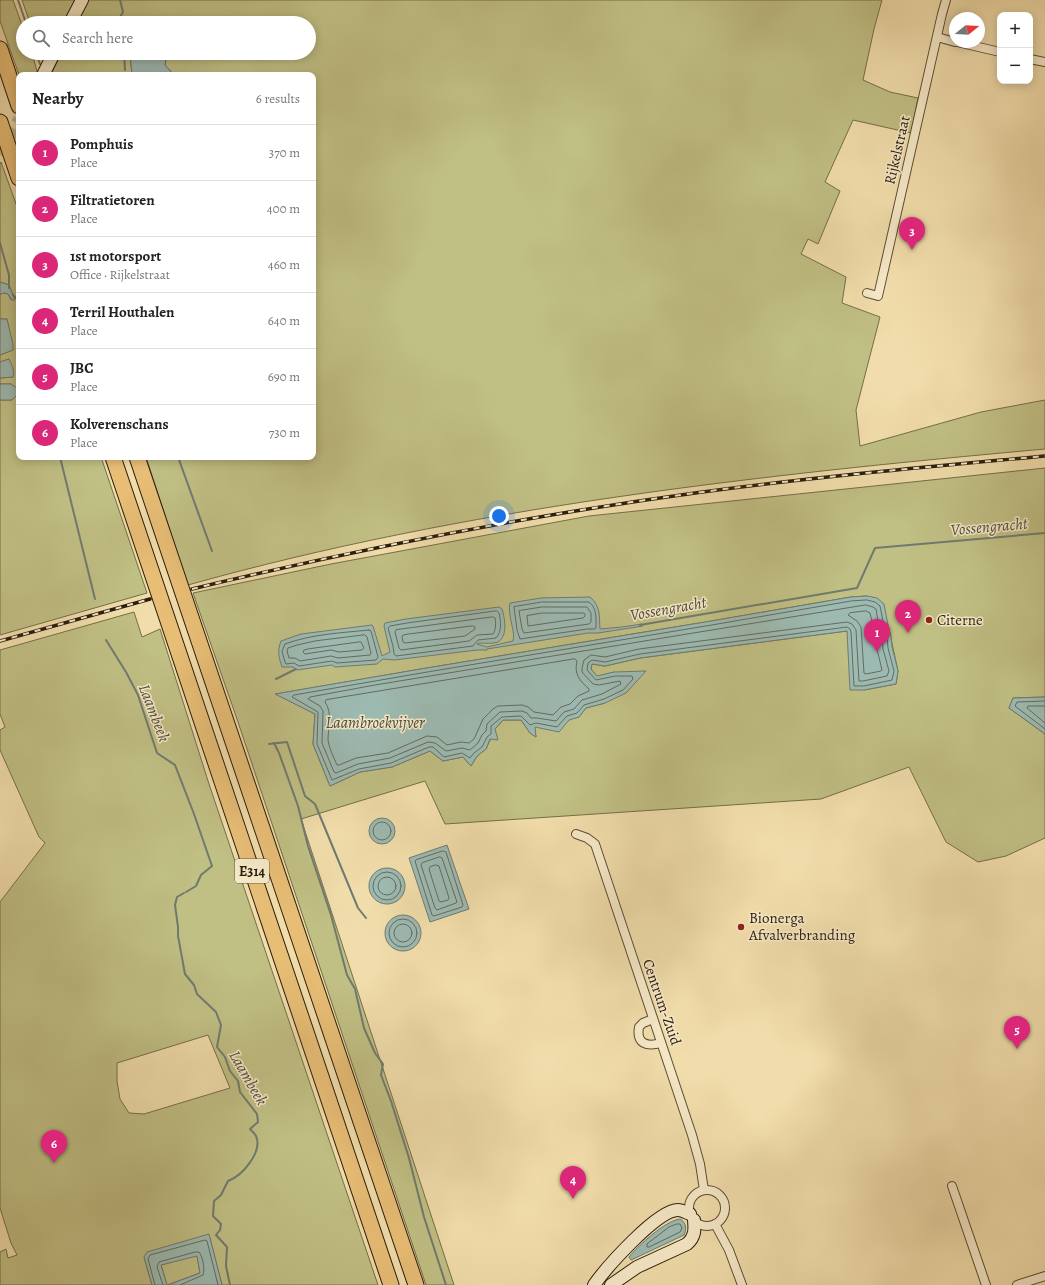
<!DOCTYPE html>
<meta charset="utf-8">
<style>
:root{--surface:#fff;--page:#f6f6f6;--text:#222;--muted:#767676;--line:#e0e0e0;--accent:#db2777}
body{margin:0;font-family:Alegreya,serif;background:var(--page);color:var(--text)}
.controls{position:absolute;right:12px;top:12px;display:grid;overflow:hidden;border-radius:8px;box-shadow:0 2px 10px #0003}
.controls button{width:36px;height:36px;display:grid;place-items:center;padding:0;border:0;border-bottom:1px solid var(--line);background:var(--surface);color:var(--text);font:20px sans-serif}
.compass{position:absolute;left:949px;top:12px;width:36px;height:36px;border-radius:50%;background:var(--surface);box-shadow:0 2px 10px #0003;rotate:72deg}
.you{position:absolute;left:499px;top:516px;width:14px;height:14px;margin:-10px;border:3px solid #fff;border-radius:50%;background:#1a73e8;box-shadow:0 0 0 6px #1a73e833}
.badge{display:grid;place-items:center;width:26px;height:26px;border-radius:50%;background:var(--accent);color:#fff;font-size:13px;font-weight:700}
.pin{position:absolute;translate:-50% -33px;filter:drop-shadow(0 1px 2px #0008)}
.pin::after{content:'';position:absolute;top:21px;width:14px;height:12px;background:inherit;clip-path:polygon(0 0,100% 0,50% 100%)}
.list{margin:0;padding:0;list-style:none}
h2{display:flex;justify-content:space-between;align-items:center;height:52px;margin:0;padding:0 16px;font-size:17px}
h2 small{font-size:13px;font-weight:400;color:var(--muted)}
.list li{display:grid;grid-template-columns:26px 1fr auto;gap:12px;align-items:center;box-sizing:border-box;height:56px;padding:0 16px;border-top:1px solid var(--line)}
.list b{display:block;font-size:15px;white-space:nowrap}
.list p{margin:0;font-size:13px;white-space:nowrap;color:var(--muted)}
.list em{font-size:13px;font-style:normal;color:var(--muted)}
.icon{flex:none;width:22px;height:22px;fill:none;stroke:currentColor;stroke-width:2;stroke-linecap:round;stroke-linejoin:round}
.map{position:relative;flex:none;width:1045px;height:1285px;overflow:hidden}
.search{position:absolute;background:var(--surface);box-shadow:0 2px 10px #0003;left:16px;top:16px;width:300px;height:44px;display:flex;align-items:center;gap:10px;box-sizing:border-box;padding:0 14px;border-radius:22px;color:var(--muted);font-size:15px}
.panel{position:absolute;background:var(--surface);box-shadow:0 2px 10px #0003;left:16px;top:72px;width:300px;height:388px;border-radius:8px}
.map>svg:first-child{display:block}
.green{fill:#c0bf84;stroke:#746e48;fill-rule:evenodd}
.water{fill:#9dbab2;stroke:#6f7b70}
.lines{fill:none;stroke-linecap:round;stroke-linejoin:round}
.shore{stroke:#636c5f;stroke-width:1}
.stream{stroke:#6f7b70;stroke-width:2}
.secondary-tunnel{stroke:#c9b78b;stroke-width:12;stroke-dasharray:12 6;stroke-linecap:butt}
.street-casing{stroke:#5b4d34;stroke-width:10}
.secondary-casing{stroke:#291d0c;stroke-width:14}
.highway-casing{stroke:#291d0c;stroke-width:17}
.street{stroke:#f6e9c8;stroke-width:8}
.secondary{stroke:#f6e9c8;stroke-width:12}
.highway{stroke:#e8be76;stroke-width:15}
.rail-casing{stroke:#291d0c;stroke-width:3.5}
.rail{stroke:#f6e9c8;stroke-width:2;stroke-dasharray:6;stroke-linecap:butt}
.poi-dot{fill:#8f2418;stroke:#f6e9c8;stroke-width:1.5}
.labels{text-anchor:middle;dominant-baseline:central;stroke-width:3;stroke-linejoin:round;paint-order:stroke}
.shield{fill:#f6e9c8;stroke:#665a44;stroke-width:1}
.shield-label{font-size:14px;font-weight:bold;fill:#291d0c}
.street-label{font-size:15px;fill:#291d0c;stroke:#f6e9c8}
.poi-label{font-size:15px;fill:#291d0c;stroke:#f6e9c8;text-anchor:start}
.water-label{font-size:16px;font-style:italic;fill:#4c4c3e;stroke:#f6e9c8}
</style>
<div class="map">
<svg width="1045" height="1285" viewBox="0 0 1045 1285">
<rect width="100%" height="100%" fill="#f1ddab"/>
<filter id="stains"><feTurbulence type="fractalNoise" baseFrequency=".005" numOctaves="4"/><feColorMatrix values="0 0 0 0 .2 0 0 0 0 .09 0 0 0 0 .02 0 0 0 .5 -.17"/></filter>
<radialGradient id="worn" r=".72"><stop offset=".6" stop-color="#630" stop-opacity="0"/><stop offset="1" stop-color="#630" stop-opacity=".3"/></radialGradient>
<g class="green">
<path d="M0 0H13L23 28V53H32L38 75H19L0 21Z"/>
<path d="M22 0H75L63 23H30Z"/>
<path d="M88 0H882L874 29 863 80 890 92 918 98 911 133 853 120 825 182 840 191 818 244 808 239 801 254 846 277 842 303 880 317 856 410 860 446 981 412 1045 400V449C758 475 466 507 188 585L146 457H313V75H174L165 65 167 53H309V23H77Z"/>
<path d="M61 53H130L132 75H51Z"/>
<path d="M1 162 19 212V457H101L147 593 0 635V400H12L11 384H0V378L13 377 9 359 0 362V355L13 350 7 319H0V294L5 293 8 294 11 300 15 299 9 285 0 282V164Z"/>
<path d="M1045 468V697L1013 698 1009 708 1045 734V838L1006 856 978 862 946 842 909 767 821 799 445 824 425 781 301 819 454 1285H426L237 719 193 593 331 564 589 516ZM867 596 888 625 898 671 896 684 864 690 847 631 640 658 605 666 592 664 591 669 597 677 614 672 605 703 586 708 579 717 534 726 536 737 530 733 521 720H503L495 729 486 749 477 756 471 766 463 757 443 761 430 751 392 767 360 772 330 786 313 744 315 714 276 694C467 660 659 631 851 597Z"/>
<path d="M134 612 142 637 160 629 209 784 378 1285H222L209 1235 144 1257 152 1285H0V1252L6 1249 8 1258 17 1255 11 1243 0 1208V902L45 843 39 837 0 750V730L5 727 0 714V650ZM208 1035 230 1088 144 1114 129 1113 120 1099 117 1081V1063Z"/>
<path d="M197 1255 200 1273 167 1285 161 1265Z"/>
</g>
<g class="water">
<path d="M130 53H167L165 65 174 75H132Z"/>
<path d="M0 282 9 285 15 300H12L8 294 5 293 0 294Z"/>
<path d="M0 319H7L13 344V350L0 355Z"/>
<path d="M9 359C12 365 15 371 13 377L0 378V362Z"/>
<path d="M0 384H11L17 388V395L12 400H0Z"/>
<path d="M867 596 877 598 884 604 888 625 891 636 892 647 898 671 896 684 864 690H850L847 631 640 658 605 666 592 664 591 669 597 676 614 672 646 671 626 693 605 703 586 708 579 717 569 720 559 732 535 727 536 737 530 733 521 720H503L495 729 498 740 490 739 486 749 477 756 471 766 463 757 443 761 430 751 392 767 360 772 330 786 313 744 315 714 275 694C467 660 659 631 851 597Z"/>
<path d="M590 597C601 606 599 617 600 629L622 627 642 624 643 626 598 633H588L487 649V650H477L394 660 383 659 377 664 335 667 332 665 297 670 293 667H282C279 658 277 651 281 641L301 634 372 625 373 626 382 656 390 652 384 626 385 623 406 619 499 607 502 609C505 619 508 636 498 642 493 644 485 643 479 643L477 644 487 647 513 641C516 632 507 615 510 603L541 598Z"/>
<path d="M1045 697V734L1009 708 1013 698Z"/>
<circle cx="382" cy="831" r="13"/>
<path d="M447 845 469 909 430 922 409 858Z"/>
<circle cx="387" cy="886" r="18"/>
<circle cx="403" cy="933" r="18"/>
<path d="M680 1219C686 1222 687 1229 684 1235L631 1260 629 1257C639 1245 665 1221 680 1219Z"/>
<path d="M209 1234 222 1285H168L200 1273 197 1256 161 1265 167 1285H152L144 1257 147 1252Z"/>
</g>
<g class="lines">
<g class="shore">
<path d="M867 600 875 602 880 606 884 626 887 636 888 648 894 671 892 680 864 686H854L851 632 850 629 847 627 640 654 605 662 592 660 588 663 587 670 596 680 615 676H632L633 679 623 690 604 699 584 705 577 713 567 716 557 727 536 723 530 725 521 716 502 717 491 726V734L487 737 482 747 474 753 470 758 462 753 444 757 433 747H429L391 763 359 769 332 780 317 744 318 712 292 697 294 695C479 662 666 634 851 601Z"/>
<path d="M542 602H589C597 608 596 618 596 628L594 629H587L520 639 517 630 514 607Z"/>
<path d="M866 605 873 607 876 609 879 628 882 637 883 649 889 671 887 676 863 681H859L856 630 852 624 847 622 639 649 605 657 591 655 584 660 582 668V672L593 684 599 685 620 681 621 684 602 694 582 700 574 709 564 712 556 721 537 718H531L527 713 522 711 500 712 487 724 486 731 482 735 478 743 470 750 462 748 446 751 435 743 428 742 390 758 358 764 336 773 334 772 322 743 323 711 320 706 308 699 310 697 375 685Z"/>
<path d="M542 607H587L591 613V622L589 624 524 633 522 629 519 611Z"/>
<path d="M497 611 499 613C501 621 502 632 496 638L478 640 473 646 396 656 394 654 393 646 388 628 390 626 407 623Z"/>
<path d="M866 611 870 613 876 638 877 649 882 670 881 671 866 674 864 673 861 627 857 621 848 615 850 613Z"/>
<path d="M542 613H583L585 614V616L583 618 528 626 527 616Z"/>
<path d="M493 617 495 618C496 622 496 630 493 634L477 635 469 641 401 650 399 648 395 632 396 630Z"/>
<path d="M473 626 475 627V629L465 636 405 643 403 642 402 637 403 635 409 634Z"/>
<path d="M369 630 371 631 378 657 376 660 337 663 332 661 299 666 294 663 286 664 285 662 282 651 285 644C312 634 341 633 369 630Z"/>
<path d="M365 635 367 637 371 653 370 655 338 658 331 656 300 661 295 658H289L287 651 288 648 297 645 315 641Z"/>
<path d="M361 642 364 648 362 650 339 652 331 650 305 654 303 652 304 650 308 649Z"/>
<path d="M575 659 577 661C574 674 579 680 589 689V691L578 696 570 704 561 707 553 715 534 712 528 707 522 705 498 706 493 709 483 719 474 739 469 743 461 742 447 745 437 737 427 736 388 753 356 758 339 765H337C334 758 329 748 328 740 328 727 333 714 325 702L326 700Z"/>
<path d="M1045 701 1017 702 1015 706 1045 729"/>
<path d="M1045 706H1028L1027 708 1045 723"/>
<circle cx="382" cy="831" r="9"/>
<path d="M443 851 446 852 463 905 462 907 434 916 432 915 415 861 416 860Z"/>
<path d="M440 857 442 858 457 902 456 903 437 910 435 908 421 865 422 863Z"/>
<path d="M436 865 439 866 449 898 448 900 441 902 439 901 429 869 430 867Z"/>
<circle cx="387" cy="886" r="14"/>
<circle cx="387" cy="886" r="9"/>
<circle cx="403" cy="933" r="14"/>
<circle cx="403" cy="933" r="9"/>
<path d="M677 1224H680L682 1228 680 1232 649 1247H647V1244L669 1227Z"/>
<path d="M155 1285 148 1259 150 1255 205 1240 207 1241 218 1285"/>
<path d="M163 1285 157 1267 159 1262 195 1252H199C203 1257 205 1269 203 1275L180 1285"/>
</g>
<g class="stream">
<path d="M18 0 26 23"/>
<path d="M117 23 123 12 120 0"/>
<path d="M36 53 40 64"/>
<path d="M124 53 125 70"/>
<path d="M0 243 9 275V288"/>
<path d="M13 295 17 299 19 308"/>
<path d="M60 457 95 599"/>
<path d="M178 457 212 551"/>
<path d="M640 625 857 588 875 548 1045 533"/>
<path d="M106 640 126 672 138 695 157 753 175 765 194 814 212 866 201 875 196 886 186 892"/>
<path d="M276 679 296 669"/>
<path d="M274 743 279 753 298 806 308 846 331 915 347 975 355 989 364 1028 375 1053 383 1064 381 1075 391 1101 409 1158 424 1217 446 1285"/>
<path d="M269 744 287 742 305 796 315 804 358 908 366 918"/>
<path d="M184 893 177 897 175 905 178 927V936L185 974 194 985 197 994 216 1012 221 1025 217 1047 225 1057 230 1071 238 1081 240 1092 257 1114 258 1122 250 1129C252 1131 255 1134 256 1136 263 1152 242 1176 228 1181L221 1195 214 1201 213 1216 221 1224 220 1230 216 1235 227 1247 226 1266 230 1285"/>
</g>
<path class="secondary-tunnel" d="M0 155 19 119"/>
<defs>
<g id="street">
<path d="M937 37 955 42"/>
<path d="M957 42 1000 52"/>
<path d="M1030 59 1045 62"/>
<path d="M867 293 878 296 942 14 946 0"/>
<path d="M576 834 587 838 595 844 692 1135 700 1164 704 1190"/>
<path d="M653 1019 643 1023 639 1027C636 1044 647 1047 661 1043"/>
<path d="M952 1186 986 1285"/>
<circle cx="707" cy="1208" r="18"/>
<path d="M715 1224 729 1250 742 1285"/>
<path d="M1017 1285 1045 1276"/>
</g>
<g id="secondary">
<path d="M70 23 82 0"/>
<path d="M43 75 54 53"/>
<path d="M594 1285C606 1268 657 1210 678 1210 682 1210 687 1213 690 1214"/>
<path d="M611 1285 637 1267 687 1244C695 1237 695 1230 694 1220"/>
</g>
<g id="highway">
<path d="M0 49 19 106"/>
<path d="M0 122 19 178"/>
<path d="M113 457 391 1285"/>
<path d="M137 457 416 1285"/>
</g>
</defs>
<use href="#street" class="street-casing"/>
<use href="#secondary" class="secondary-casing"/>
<use href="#highway" class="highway-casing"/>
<use href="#street" class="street"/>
<use href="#secondary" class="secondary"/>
<use href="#highway" class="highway"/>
<defs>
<g id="rail">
<path d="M192 589C359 549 526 516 695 493 812 477 928 467 1045 456"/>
<path d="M0 641 150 599"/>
</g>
</defs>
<use href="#rail" class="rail-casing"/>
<use href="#rail" class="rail"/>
</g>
<g class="poi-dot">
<circle cx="929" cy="620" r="4"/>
<circle cx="741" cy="927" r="4"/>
</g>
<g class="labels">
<rect class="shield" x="235" y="859" width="34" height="24" rx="3"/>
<g class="shield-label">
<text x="252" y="871">E314</text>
</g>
<g class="street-label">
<text transform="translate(897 150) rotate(-77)">Rijkelstraat</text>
<text transform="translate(662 1002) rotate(71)">Centrum-Zuid</text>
</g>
<g class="poi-label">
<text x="937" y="620">Citerne</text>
<text x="749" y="918">Bionerga<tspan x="749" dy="17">Afvalverbranding</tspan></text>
</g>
<g class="water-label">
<text transform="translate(989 527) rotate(-5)">Vossengracht</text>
<text transform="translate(668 609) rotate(-10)">Vossengracht</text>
<text transform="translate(154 713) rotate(69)">Laambeek</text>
<text x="375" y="723">Laambroekvijver</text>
<text transform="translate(248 1078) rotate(60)">Laambeek</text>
</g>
</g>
<rect width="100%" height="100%" filter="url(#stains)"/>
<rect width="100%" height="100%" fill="url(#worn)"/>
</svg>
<div class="controls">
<button>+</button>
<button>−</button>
</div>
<svg class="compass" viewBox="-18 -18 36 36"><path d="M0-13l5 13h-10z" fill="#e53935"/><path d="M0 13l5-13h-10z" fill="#767676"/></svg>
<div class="you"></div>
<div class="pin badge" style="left:877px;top:652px">1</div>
<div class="pin badge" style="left:908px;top:633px">2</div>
<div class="pin badge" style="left:912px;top:250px">3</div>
<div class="pin badge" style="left:573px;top:1199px">4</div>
<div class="pin badge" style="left:1017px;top:1049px">5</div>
<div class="pin badge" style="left:54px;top:1163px">6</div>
<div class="search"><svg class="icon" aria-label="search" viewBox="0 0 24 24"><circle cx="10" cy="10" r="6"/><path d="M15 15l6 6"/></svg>Search here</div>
<section class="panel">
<h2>Nearby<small>6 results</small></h2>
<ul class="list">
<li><span class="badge">1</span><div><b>Pomphuis</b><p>Place</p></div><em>370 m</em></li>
<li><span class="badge">2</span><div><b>Filtratietoren</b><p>Place</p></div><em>400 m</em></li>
<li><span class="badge">3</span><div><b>1st motorsport</b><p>Office · Rijkelstraat</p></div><em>460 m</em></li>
<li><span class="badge">4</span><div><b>Terril Houthalen</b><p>Place</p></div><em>640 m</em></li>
<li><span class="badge">5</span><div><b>JBC</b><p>Place</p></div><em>690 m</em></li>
<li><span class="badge">6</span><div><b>Kolverenschans</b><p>Place</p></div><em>730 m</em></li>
</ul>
</section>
</div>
